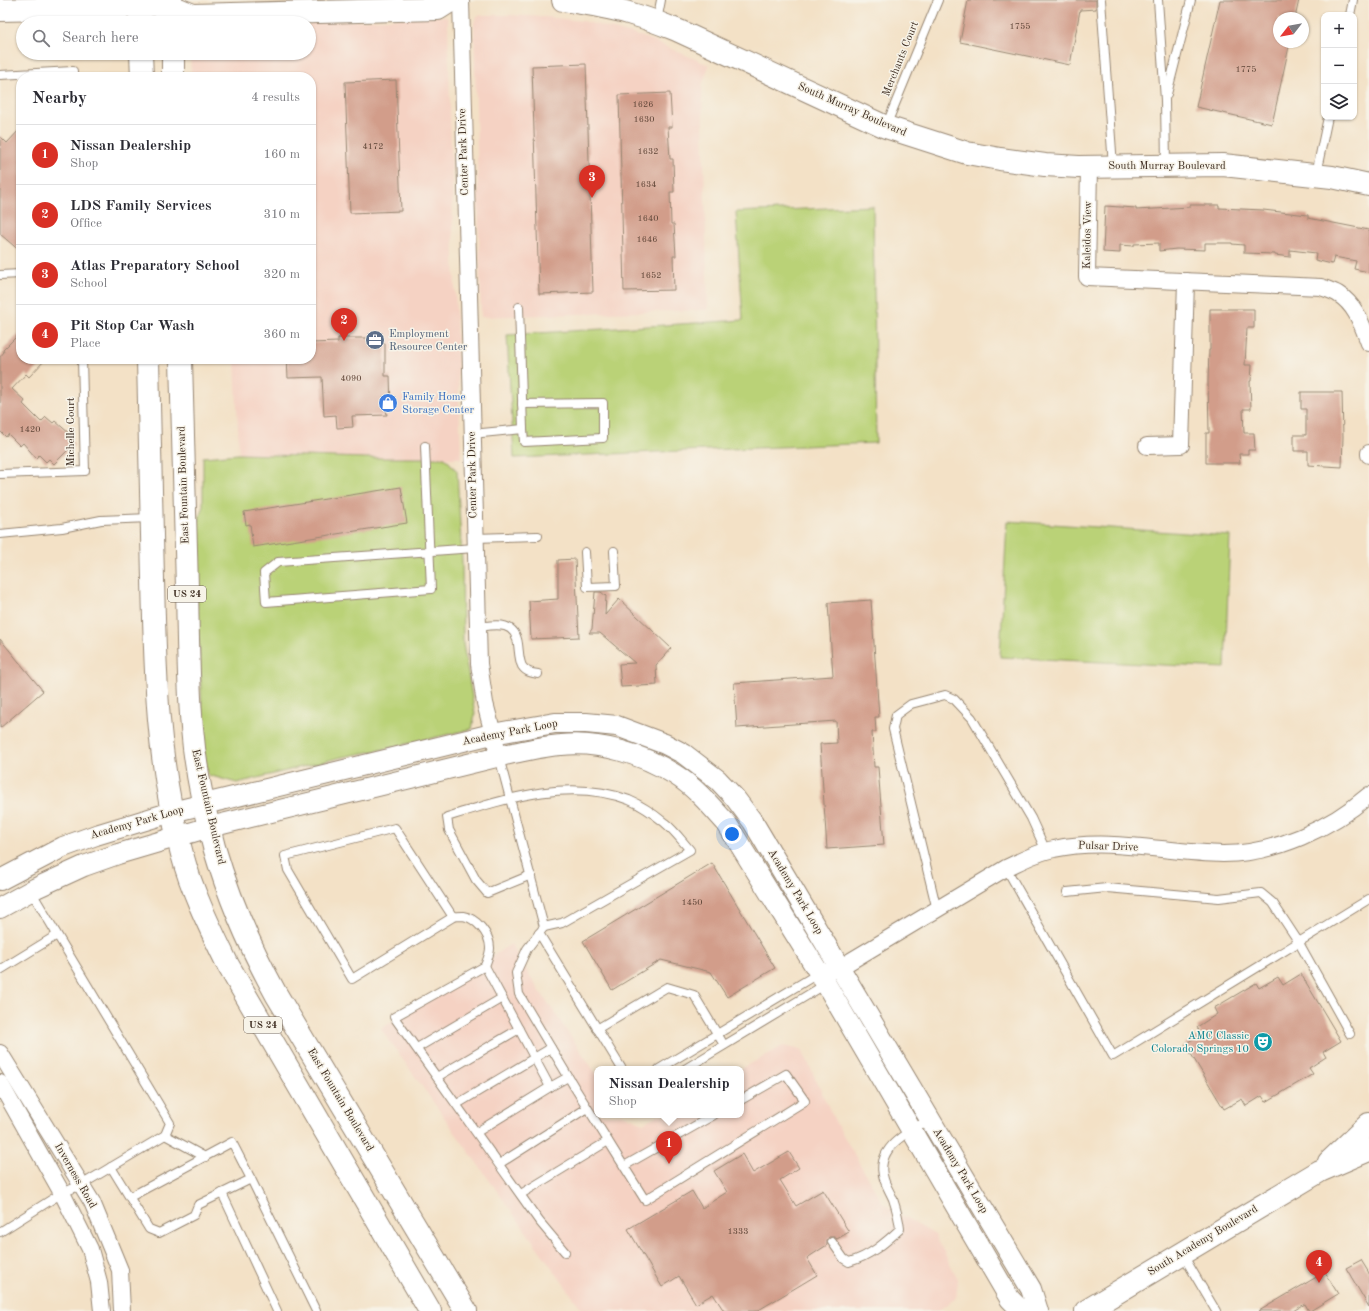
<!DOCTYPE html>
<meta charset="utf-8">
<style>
:root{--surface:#fff;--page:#f2f2f3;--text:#2b2b33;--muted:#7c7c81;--line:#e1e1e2;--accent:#d93025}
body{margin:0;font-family:"Old Standard TT",serif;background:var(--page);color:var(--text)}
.controls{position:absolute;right:12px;top:12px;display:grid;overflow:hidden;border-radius:8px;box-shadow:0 1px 3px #0004}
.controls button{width:36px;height:36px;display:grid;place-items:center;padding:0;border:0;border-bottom:1px solid var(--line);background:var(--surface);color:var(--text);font:20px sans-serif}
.compass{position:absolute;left:1273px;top:12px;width:36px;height:36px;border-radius:50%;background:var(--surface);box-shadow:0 1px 3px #0004;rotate:239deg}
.you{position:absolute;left:732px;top:834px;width:14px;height:14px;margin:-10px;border:3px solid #fff;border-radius:50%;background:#1a73e8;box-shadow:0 0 0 6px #1a73e833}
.badge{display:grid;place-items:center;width:26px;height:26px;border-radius:50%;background:var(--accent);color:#fff;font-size:13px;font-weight:700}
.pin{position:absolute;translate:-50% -33px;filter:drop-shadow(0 1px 2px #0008)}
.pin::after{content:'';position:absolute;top:21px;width:14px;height:12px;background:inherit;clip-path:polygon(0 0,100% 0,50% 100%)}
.popup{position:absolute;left:594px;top:1066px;width:150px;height:52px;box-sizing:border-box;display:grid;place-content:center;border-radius:8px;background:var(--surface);filter:drop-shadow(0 1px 3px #0005);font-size:13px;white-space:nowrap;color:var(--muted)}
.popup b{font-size:15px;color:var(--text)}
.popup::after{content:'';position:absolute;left:50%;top:100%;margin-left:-8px;border:8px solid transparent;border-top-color:var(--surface)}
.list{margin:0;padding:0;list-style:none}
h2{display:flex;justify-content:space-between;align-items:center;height:52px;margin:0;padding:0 16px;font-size:17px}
h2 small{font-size:13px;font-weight:400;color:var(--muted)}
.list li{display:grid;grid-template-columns:26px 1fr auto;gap:12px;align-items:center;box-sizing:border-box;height:60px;padding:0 16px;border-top:1px solid var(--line)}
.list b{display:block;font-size:15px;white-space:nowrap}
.list p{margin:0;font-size:13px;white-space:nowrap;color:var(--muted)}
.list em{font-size:13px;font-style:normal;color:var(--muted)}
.icon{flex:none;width:22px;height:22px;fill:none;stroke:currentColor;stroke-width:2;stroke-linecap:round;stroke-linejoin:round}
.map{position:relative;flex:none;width:1369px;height:1311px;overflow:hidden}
.search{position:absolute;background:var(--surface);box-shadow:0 1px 3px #0004;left:16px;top:16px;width:300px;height:44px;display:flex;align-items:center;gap:10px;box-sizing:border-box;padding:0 14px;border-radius:22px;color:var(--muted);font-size:15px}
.panel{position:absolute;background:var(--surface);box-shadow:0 1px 3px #0004;left:16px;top:72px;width:300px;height:292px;border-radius:16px}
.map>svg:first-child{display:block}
.built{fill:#f5d2c3}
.green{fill:#bad277;stroke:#7a7e4a}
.building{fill:#d29d8a}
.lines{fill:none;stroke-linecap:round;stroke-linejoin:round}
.service-casing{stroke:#978672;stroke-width:10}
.minor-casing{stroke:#978672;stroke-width:18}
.tertiary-casing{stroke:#978672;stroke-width:22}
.secondary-casing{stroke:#978672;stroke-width:24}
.trunk-casing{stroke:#978672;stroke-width:24}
.service{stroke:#fff;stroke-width:8}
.minor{stroke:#fff;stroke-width:16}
.tertiary{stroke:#fff;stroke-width:20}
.secondary{stroke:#fff;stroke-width:22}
.trunk{stroke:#fff;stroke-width:22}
.labels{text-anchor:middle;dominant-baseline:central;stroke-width:3;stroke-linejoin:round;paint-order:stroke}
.number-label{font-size:9px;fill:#614739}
.shield{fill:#f7f3e8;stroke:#73665b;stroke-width:1}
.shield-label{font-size:10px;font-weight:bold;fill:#3b2a1e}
.street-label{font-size:11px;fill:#3b2a1e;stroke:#f7f3e8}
.service-label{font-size:11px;fill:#4e5e75;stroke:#f7f3e8;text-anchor:start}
.shop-label{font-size:11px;fill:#366cbe;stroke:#f7f3e8;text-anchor:start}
.culture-label{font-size:11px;fill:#0d838f;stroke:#f7f3e8;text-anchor:end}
</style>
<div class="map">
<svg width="1369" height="1311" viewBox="0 0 1369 1311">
<rect width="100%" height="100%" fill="#f7f3e8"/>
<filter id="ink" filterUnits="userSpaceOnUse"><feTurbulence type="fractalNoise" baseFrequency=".025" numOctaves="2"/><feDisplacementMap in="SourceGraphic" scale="8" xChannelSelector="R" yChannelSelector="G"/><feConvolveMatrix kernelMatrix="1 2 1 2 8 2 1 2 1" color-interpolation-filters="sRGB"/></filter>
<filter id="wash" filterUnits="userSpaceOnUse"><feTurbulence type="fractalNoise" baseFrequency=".012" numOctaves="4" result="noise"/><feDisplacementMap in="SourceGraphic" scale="16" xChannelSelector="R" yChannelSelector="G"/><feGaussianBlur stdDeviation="0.9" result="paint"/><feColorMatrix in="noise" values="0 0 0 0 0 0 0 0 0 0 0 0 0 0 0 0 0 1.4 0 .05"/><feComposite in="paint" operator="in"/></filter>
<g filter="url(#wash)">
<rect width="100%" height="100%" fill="#f3e1c6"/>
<g class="built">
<path d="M481 15H509L545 17 583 21 643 37 709 65 702 86 708 310 481 317 474 23 476 18Z"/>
<path d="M445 16 448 19V23L453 230 461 458H366L239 454 235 359H311V77H191L190 53H309V23Z"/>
<path d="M511 944 533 981 597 1075V1115H625L643 1123 658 1115H741V1069L783 1046 802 1050 835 1121 883 1204 935 1235 958 1279 956 1299 937 1311H583L381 1029Z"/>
</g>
<g class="green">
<path d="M873 206 876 443 514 458 507 335 743 320 736 212Z"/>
<path d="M239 454 366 458H445L457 471 462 561 463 644 475 714 472 729 380 750 342 757 237 783 208 775 204 753 197 603 195 531 203 506V457Z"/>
<path d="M1007 521 1230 536 1225 668 1000 657Z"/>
</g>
<g id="blocks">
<g class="building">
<path d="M968 0H1096V9L1080 10 1070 65 960 42Z"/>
<path d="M1220 0H1299L1295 18H1279V42H1290L1272 124 1196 107Z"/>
<path d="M586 64 593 292 539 294 532 66Z"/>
<path d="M396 80 401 211 350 213 345 82Z"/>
<path d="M670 93 672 127H668L670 159H673L674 192H670L671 224H674L676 256H673L674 290 624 291 619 95Z"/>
<path d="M21 128V252L0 234V136L7 143Z"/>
<path d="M1190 205H1219V208L1263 210 1308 215V218L1369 230V272L1354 269 1356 261 1334 257 1332 264 1315 260 1316 253 1290 250V257L1275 255V254L1244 253V245L1232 244V243H1205V250L1176 249 1159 251V243L1134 244V246L1120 245V253L1103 252 1105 206 1136 208V210L1190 207Z"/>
<path d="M1210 309H1254V328H1247L1245 365H1252L1251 381H1250L1251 409H1243L1244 433H1254L1255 450H1248V454H1239L1240 463H1206V433H1209L1208 381 1209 350H1210Z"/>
<path d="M21 332V359H46L29 377 26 374 12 389 25 401 23 404 41 422 46 417 53 423 55 421 70 434 67 437 74 444 54 464 49 459 46 462 39 455 36 458 23 443 20 446 8 434 6 437 0 431V357L4 352 3 350Z"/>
<path d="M368 337H380L379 343H385V376H390L391 408 386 409 387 415 352 416 353 427 337 428 336 415 324 416 322 377 288 378 287 359H311V343L338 342V338H368Z"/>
<path d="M1301 392H1342L1343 437 1342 467 1308 465V451H1294V435H1306V409H1301Z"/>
<path d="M401 487 407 523 253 547 250 524 246 525 244 512Z"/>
<path d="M575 559 579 637 531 639 529 601 558 599V560Z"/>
<path d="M595 592H601L606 596 605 615 619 599 671 648 656 665 657 685 621 687 619 664 635 663 600 633H589L592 629Z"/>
<path d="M871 600 879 717H875L876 732H872L874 767H878L884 845 827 849 820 744 837 743 836 721 737 728 734 683 833 676 828 603Z"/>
<path d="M0 639 43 691 0 728Z"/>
<path d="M712 863 775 968 727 997 711 972 661 960 612 990 583 941Z"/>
<path d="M1301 974 1341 1041 1323 1052 1326 1057 1309 1068 1313 1074 1266 1102 1262 1096 1246 1106 1242 1099 1224 1109 1185 1044 1201 1034 1197 1027 1217 1014 1214 1008 1256 983 1259 988 1278 977 1283 985Z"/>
<path d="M789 1152 799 1168 780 1180 796 1206 823 1190 849 1232 837 1239 834 1237H829L827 1240V1245L807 1258 817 1275 757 1311H724L713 1294 696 1304 679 1276 662 1287 628 1229 692 1191 702 1208 727 1192 714 1171 742 1154 753 1173Z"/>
<path d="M1361 1260 1369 1273V1307L1346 1268Z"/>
<path d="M1325 1272 1338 1294 1310 1311H1309L1305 1304 1293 1311H1259Z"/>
</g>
</g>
</g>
<g filter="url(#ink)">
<use href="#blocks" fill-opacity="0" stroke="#978672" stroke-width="1"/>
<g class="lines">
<defs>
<g id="service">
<path d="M1101 0 1113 166"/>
<path d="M1158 0 1165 100 1166 165"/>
<path d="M1350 15 1353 0"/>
<path d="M657 21 661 0"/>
<path d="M0 75 73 71V77"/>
<path d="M1167 94 1191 0"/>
<path d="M886 126 938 0"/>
<path d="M1316 174 1328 117"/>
<path d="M0 275 21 274"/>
<path d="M519 307 523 429"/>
<path d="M472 434 523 429 524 442 603 438V403L522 404"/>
<path d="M425 446 431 589 266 602 264 573 278 562 475 548"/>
<path d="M0 474 85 471 82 359"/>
<path d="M0 534 62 528 101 520 150 518"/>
<path d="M475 538 538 536"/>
<path d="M585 552 587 587 616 586 614 551"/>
<path d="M478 627C495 625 515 620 518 644 519 651 519 660 522 666 526 672 531 673 538 674"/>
<path d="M499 757 544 927 527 949 516 973 519 994 575 1088 645 1200 805 1101 786 1074 741 1100"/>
<path d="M1006 868 1113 1056 1369 899"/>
<path d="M531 875 487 893 476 880 449 830 447 817C505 799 569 777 629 800 641 805 654 814 665 823 674 830 682 841 690 850L562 923 544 927"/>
<path d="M1067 892 1107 888 1219 898 1261 893 1273 903 1298 941 1350 1034"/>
<path d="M937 910 893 729 896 715 911 704 945 695 954 699 972 718 1031 818 1046 851"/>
<path d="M453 917 395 828 285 856 288 870 352 979 453 917C456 916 460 916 463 916 476 918 490 934 490 948 490 954 487 960 485 966L394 1017 539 1221 565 1252"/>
<path d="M539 933 622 1069"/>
<path d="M485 966 550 1087 568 1077"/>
<path d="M0 970 57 935"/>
<path d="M597 1029 667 987 694 995 724 1045"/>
<path d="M417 1048 502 998"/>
<path d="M659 1069 819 973"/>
<path d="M685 1069 826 984"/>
<path d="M437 1077 519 1029"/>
<path d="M457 1104 551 1048"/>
<path d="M477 1132 550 1087"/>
<path d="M165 1135 205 1157"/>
<path d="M499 1164 587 1108"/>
<path d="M624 1166 714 1115"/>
<path d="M111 1167 149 1229 159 1233 194 1215 198 1205 251 1179 232 1142 130 1197"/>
<path d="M251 1179 316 1311"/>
<path d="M222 1193 277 1311"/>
<path d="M521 1194 608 1141"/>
<path d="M0 1232 62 1193 81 1185 165 1135 170 1123 31 891"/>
<path d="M832 1242 844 1259 849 1262C870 1256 885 1243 900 1229 899 1219 896 1208 893 1199 890 1192 886 1186 884 1179 874 1148 908 1132 930 1119"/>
<path d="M1183 1255 1216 1311"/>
</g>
<g id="minor">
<path d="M461 0 479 664 485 703 499 757"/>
<path d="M1089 167 1087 277 1321 287C1326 289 1333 291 1338 294 1356 305 1362 325 1369 343"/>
<path d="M1147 446 1181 445 1186 281"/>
<path d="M1369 455V453"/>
<path d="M828 971 839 968 1006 868C1021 861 1037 852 1054 849 1109 837 1167 853 1223 854 1275 854 1331 828 1369 795"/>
<path d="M0 1053 92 1202 120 1270 122 1311"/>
<path d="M0 1083 62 1193 90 1249 99 1282 102 1311"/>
</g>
<g id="tertiary">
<path d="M140 7 171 6"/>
<path d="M0 880 63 847 96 835 172 812 492 734 555 723H586L617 726 665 744 684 754 718 780 735 798 753 822 1031 1289 1038 1311"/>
<path d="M0 908 36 888 84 866 118 854 210 827 513 753C529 750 545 746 561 745 599 741 642 754 674 774 695 787 711 806 727 824L826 984 1010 1299 1022 1311"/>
</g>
<g id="secondary">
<path d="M563 0C587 4 612 7 635 15 650 19 664 25 679 31L886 127 967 153 1000 159 1045 165 1079 167 1223 165 1332 177 1369 185"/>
<path d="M171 6 193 15 438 9 452 0"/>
<path d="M0 10 140 7"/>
</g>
<g id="trunk">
<path d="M140 0V23"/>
<path d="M171 0 172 23"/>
<path d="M141 53 142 77"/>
<path d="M173 53V77"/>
<path d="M148 359C150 432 151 506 153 579 155 671 157 765 182 854 192 892 211 930 228 965L430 1311"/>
<path d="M181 359C183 435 185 511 187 588 188 634 188 682 192 728 195 766 204 810 214 847 229 898 250 947 276 994L466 1311"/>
<path d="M1329 1162 1369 1124"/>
<path d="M1086 1311 1320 1171 1369 1150"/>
</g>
</defs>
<use href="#service" class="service-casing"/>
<use href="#minor" class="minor-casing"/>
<use href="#tertiary" class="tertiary-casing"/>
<use href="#secondary" class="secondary-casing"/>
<use href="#trunk" class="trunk-casing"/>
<use href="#service" class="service"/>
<use href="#minor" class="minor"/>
<use href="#tertiary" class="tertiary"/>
<use href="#secondary" class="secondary"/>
<use href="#trunk" class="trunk"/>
</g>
</g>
<defs>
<symbol id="office-disc" viewBox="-11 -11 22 22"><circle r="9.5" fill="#5c6f8a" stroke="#f7f3e8"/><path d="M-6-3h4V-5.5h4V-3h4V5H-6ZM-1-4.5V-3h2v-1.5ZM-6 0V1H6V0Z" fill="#fff"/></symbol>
<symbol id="shop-disc" viewBox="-11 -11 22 22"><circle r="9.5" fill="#3f7fe0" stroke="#f7f3e8"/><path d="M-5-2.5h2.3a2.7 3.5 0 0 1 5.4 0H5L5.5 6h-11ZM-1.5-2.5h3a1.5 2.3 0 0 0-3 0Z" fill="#fff"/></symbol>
<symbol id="theatre-disc" viewBox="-11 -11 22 22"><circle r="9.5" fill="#0f9aa8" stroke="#f7f3e8"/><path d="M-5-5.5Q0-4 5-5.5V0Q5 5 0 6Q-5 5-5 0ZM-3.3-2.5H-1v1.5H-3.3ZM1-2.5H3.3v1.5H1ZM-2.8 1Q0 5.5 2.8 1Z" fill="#fff"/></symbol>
</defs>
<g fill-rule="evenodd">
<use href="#office-disc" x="364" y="329" width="22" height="22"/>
<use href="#shop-disc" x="377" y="392" width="22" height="22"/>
<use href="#theatre-disc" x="1252" y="1031" width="22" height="22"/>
</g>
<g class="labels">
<g class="number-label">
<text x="1020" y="26">1755</text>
<text x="1246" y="69">1775</text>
<text x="643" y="104">1626</text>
<text x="644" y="119">1630</text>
<text x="373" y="146">4172</text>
<text x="648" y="151">1632</text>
<text x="646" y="184">1634</text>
<text x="648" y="218">1640</text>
<text x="647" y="239">1646</text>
<text x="651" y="275">1652</text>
<text x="351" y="378">4090</text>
<text x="30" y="429">1420</text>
<text x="692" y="902">1450</text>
<text x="738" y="1231">1333</text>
</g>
<g class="shield">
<rect x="168" y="586" width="38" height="16" rx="3"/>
<rect x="244" y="1017" width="38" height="16" rx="3"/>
</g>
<g class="shield-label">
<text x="187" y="594">US 24</text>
<text x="263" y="1025">US 24</text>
</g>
<g class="street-label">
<text transform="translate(901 59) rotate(-68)">Merchants Court</text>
<text transform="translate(852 110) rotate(24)">South Murray Boulevard</text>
<text transform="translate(464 152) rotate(-92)">Center Park Drive</text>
<text x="1167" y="166">South Murray Boulevard</text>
<text transform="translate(1088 235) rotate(-89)">Kaleidos View</text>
<text transform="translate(71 432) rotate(-90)">Michelle Court</text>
<text transform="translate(473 475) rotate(-91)">Center Park Drive</text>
<text transform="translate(184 485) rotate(-92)">East Fountain Boulevard</text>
<text transform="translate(510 733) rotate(-11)">Academy Park Loop</text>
<text transform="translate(208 807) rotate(77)">East Fountain Boulevard</text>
<text transform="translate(137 823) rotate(-16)">Academy Park Loop</text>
<text transform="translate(1108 847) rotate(2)">Pulsar Drive</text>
<text transform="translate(795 892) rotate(59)">Academy Park Loop</text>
<text transform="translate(340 1100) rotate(59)">East Fountain Boulevard</text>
<text transform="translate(960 1171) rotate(59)">Academy Park Loop</text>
<text transform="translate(75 1176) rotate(60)">Inverness Road</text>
<text transform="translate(1203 1241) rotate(-31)">South Academy Boulevard</text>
</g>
<g class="service-label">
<text x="389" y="334">Employment<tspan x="389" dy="13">Resource Center</tspan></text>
</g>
<g class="shop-label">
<text x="402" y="397">Family Home<tspan x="402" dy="13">Storage Center</tspan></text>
</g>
<g class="culture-label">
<text x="1249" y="1036">AMC Classic<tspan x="1249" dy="13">Colorado Springs 10</tspan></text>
</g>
</g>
</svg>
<div class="controls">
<button>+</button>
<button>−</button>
<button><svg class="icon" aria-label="layers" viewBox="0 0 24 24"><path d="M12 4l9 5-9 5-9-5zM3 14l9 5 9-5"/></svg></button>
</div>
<svg class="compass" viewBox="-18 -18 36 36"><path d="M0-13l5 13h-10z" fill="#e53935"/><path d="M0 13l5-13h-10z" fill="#7c7c81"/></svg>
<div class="you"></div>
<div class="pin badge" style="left:669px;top:1164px">1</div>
<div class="popup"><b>Nissan Dealership</b>Shop</div>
<div class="pin badge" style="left:344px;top:341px">2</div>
<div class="pin badge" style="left:592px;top:198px">3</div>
<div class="pin badge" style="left:1319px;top:1283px">4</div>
<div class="search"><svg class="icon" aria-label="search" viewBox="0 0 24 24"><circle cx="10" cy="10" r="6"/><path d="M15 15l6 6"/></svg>Search here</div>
<section class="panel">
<h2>Nearby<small>4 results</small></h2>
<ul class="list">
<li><span class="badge">1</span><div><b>Nissan Dealership</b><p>Shop</p></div><em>160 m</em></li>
<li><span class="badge">2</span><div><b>LDS Family Services</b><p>Office</p></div><em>310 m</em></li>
<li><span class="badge">3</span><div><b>Atlas Preparatory School</b><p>School</p></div><em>320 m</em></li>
<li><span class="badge">4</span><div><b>Pit Stop Car Wash</b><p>Place</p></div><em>360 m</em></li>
</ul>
</section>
</div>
